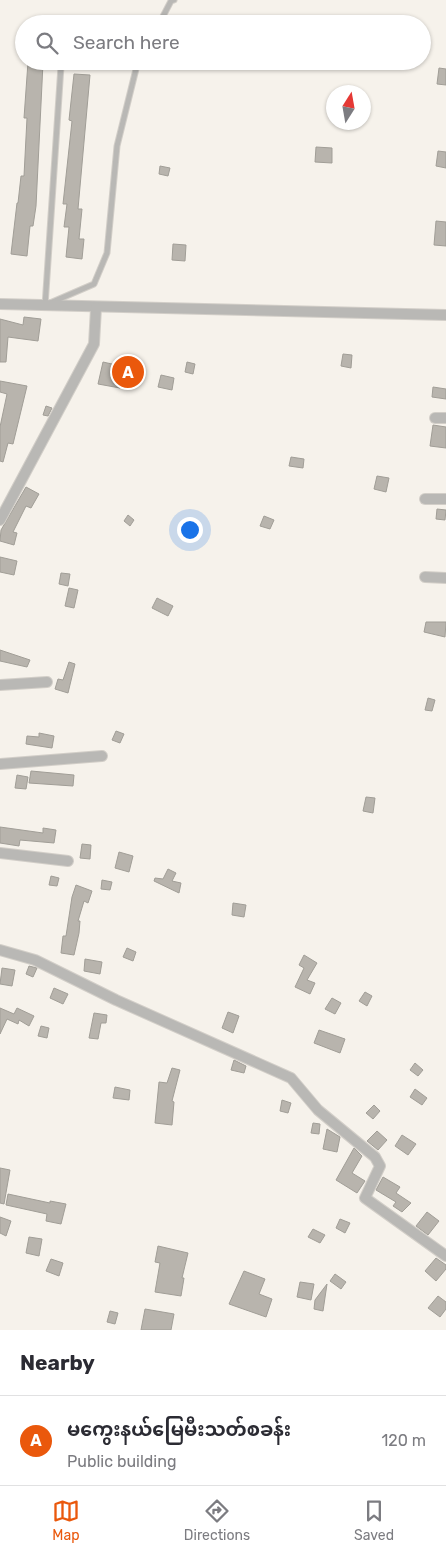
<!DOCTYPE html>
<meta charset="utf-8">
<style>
:root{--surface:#fff;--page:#f7f7f7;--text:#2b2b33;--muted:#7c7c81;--line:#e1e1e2;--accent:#ea580c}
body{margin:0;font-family:Rubik,"Noto Sans Myanmar",sans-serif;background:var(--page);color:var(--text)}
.compass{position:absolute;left:326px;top:85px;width:45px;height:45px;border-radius:50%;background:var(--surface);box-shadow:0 1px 4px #0004;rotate:11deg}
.you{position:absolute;left:189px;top:529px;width:18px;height:18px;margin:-12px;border:4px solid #fff;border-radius:50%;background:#1a73e8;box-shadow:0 0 0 8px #1a73e833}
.badge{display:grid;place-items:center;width:32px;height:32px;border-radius:50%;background:var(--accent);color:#fff;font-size:16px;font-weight:700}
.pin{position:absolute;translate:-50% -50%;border:2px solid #fff;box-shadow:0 1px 5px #0006}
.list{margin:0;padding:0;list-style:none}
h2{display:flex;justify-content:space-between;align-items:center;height:65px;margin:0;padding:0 20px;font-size:21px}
h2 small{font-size:16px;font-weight:400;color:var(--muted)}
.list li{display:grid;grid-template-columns:32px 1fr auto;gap:15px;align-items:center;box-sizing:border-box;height:90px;padding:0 20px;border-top:1px solid var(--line)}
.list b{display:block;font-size:19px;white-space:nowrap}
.list p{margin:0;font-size:16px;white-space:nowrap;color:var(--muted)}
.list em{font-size:16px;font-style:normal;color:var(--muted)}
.icon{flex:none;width:28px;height:28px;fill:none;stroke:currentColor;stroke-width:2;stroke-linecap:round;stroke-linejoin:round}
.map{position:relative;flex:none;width:446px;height:1330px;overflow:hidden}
.search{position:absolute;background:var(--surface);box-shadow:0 1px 4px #0004;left:15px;right:15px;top:15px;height:55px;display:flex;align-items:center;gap:12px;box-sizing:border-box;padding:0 18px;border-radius:28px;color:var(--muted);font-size:19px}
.sheet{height:155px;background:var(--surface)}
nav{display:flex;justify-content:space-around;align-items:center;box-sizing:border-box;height:70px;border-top:1px solid var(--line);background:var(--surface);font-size:14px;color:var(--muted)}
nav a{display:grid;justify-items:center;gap:2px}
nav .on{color:var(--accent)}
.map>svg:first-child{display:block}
.building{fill:#b8b4ad;stroke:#a19e97}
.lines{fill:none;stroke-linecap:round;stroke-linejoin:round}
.lane-casing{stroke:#d2cec8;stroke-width:7}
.street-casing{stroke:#d2cec8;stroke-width:12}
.lane{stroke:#b9b8b5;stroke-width:5}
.street{stroke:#b9b8b5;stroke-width:10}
</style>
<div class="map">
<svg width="446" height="1330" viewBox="0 0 446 1330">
<rect width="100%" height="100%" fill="#f6f2eb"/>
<g class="building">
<path d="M28 62 43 63 36 206 33 226H30L27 256 11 254 17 203H18L21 176H24L27 118H24Z"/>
<path d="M439 68 446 69V85L437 84Z"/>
<path d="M74 74 90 75 78 209H82L79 239H84L82 259 66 257 69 227H64L67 204H63L72 121 69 120Z"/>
<path d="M316 147 332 148V163L315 162Z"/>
<path d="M438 151 446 152V168L436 166Z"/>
<path d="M160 166 170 168 168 176 159 174Z"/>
<path d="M436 221 446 222V246L434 245Z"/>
<path d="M173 244 186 245 185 261 172 260Z"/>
<path d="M24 317 41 319 38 341 8 337 6 362H0V319L23 325Z"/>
<path d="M343 354 352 355 351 368 341 366Z"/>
<path d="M103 362 125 367 120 388 98 384Z"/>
<path d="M187 362 195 364 193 374 185 372Z"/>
<path d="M161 375 174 378 172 390 158 387Z"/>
<path d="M0 381 27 386 13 444 8 443 3 462 0 461V427L7 394 0 392Z"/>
<path d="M433 387 446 389V399L432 397Z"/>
<path d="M46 406 52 408 48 416 43 415Z"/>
<path d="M433 425 446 427V448L430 446Z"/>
<path d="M291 457 304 459 303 468 289 466Z"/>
<path d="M377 476 389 478 386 492 374 489Z"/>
<path d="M26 487 39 494 31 508 26 506 13 532 17 533 14 545 0 541 1 530Z"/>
<path d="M437 509 446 510 445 520 436 519Z"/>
<path d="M128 515 134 520 130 526 124 521Z"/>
<path d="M264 516 274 520 270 529 260 526Z"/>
<path d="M0 557 17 561 14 575 0 572Z"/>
<path d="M61 573 70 574 68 586 59 584Z"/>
<path d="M69 588 78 590 74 608 65 606Z"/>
<path d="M157 598 173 606 168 616 152 608Z"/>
<path d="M426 622H446L445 637 424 632Z"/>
<path d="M0 650 30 660 27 667 0 661Z"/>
<path d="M69 662 75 664 68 693 55 689 58 679 63 680Z"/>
<path d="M428 698 435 700 432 711 425 710Z"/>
<path d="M116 731 124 734 120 743 112 740Z"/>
<path d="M39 733 54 736 52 748 26 744 27 736 39 737Z"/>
<path d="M31 771 74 775 73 786 29 783Z"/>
<path d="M17 775 28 777 26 789 15 788Z"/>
<path d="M366 797 375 798 373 813 363 811Z"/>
<path d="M0 827 43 833V828L56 830 54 843 20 840 19 846 0 843Z"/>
<path d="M82 844 91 845 90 859 80 858Z"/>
<path d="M119 852 133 856 129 872 115 868Z"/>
<path d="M168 869 176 873 172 881 181 883 179 893 154 881 155 878 163 879Z"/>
<path d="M51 876 59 878 57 886 49 885Z"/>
<path d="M102 880 112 882 110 890 101 889Z"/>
<path d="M76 885 92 891 88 903 84 901 78 921H80L79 933 74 955 61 953 63 936H66L72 897Z"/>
<path d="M233 903 246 905 244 917 232 915Z"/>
<path d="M127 948 136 952 133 961 123 957Z"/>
<path d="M304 955 317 963 307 980 315 983 310 994 295 987 304 968 299 965Z"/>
<path d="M85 959 102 962 100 974 84 971Z"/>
<path d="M29 966 37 968 33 977 26 974Z"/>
<path d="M2 968 15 970 12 986 0 984Z"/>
<path d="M54 988 68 994 63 1004 50 998Z"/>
<path d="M365 992 372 996 367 1006 359 1001Z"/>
<path d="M332 998 341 1003 335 1014 325 1009Z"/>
<path d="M0 1008 14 1014 17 1008 34 1016 29 1026 19 1020 18 1024 7 1019 0 1034Z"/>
<path d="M228 1012 239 1016 233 1033 222 1028Z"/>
<path d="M94 1013 107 1015 106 1023H101L98 1039 89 1038Z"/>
<path d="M41 1026 49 1028 47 1038 38 1036Z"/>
<path d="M319 1030 345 1039 340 1053 314 1043Z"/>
<path d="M234 1060 246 1066 244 1073 231 1070Z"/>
<path d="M415 1063 423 1070 418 1076 410 1070Z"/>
<path d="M172 1068 180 1070 172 1101 174 1102 172 1125 155 1123 159 1082 167 1083Z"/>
<path d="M115 1087 130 1090 129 1100 113 1098Z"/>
<path d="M415 1089 427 1098 422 1105 410 1097Z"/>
<path d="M282 1100 291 1103 288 1113 280 1111Z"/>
<path d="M374 1105 380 1111 373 1119 366 1113Z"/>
<path d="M313 1123 320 1124 319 1134 311 1133Z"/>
<path d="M327 1129 340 1137 337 1152 323 1149Z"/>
<path d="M377 1131 387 1140 378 1150 367 1141Z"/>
<path d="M402 1135 416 1144 408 1155 395 1146Z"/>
<path d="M354 1148 362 1156 352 1173 365 1181 357 1193 336 1180Z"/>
<path d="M0 1168 10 1170 4 1204 0 1203Z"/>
<path d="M383 1177 400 1187 396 1193 411 1203 402 1212 393 1206 396 1202 376 1190Z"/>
<path d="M8 1194 50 1203V1201L66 1204 61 1224 46 1221 47 1214 6 1205Z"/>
<path d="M427 1212 439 1221 428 1235 416 1226Z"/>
<path d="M0 1217 11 1221 6 1236 0 1233Z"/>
<path d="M340 1219 350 1223 345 1233 336 1228Z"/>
<path d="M313 1229 325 1235 320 1243 308 1237Z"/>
<path d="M29 1237 42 1239 39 1256 26 1253Z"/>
<path d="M158 1246 188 1253 182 1278H184L181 1296 155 1292 160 1263 155 1262Z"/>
<path d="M436 1258 446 1265V1269L436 1281 425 1271Z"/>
<path d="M51 1259 63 1263 59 1276 46 1271Z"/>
<path d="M244 1271 265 1279 259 1294 272 1299 266 1317 229 1304Z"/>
<path d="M335 1274 346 1282 341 1289 330 1281Z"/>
<path d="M300 1282 314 1284 311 1300 297 1297Z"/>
<path d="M327 1284 323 1311 314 1309 315 1300Z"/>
<path d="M438 1296 446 1302V1309L440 1317 428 1308Z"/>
<path d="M145 1309 174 1314 171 1330H141Z"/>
<path d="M110 1311 118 1313 115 1324 107 1322Z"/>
</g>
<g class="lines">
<defs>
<g id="lane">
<path d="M159 24 171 1 174 0"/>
<path d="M50 303 94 284 107 253 117 146 138 61"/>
<path d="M45 306 61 66"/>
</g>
<g id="street">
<path d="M0 304 446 315"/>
<path d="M435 418H446"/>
<path d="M425 499H446"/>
<path d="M0 520 94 344 96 308"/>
<path d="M425 577 446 578"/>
<path d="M0 685 47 682"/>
<path d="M0 764 102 756"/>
<path d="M0 853 68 861"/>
<path d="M0 950 35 960 116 1000 291 1078 318 1110 375 1157 380 1166 365 1198 446 1256"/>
</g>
</defs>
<use href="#lane" class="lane-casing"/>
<use href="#street" class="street-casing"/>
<use href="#lane" class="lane"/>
<use href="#street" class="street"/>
</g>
</svg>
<svg class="compass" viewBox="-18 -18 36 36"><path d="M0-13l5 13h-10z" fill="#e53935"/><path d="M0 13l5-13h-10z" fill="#7c7c81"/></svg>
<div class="you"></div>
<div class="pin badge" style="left:128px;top:372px">A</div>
<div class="search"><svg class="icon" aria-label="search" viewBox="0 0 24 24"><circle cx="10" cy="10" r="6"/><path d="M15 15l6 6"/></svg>Search here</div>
</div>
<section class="sheet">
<h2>Nearby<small></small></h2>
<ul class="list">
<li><span class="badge">A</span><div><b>မကွေးနယ်မြေမီးသတ်စခန်း</b><p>Public building</p></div><em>120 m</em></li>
</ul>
</section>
<nav>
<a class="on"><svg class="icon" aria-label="map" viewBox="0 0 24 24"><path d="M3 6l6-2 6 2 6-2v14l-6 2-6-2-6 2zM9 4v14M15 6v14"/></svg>Map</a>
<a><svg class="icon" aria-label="directions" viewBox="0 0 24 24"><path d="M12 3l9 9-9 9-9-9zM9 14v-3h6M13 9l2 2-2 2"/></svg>Directions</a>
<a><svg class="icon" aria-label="saved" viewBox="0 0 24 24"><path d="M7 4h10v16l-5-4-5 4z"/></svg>Saved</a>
</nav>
